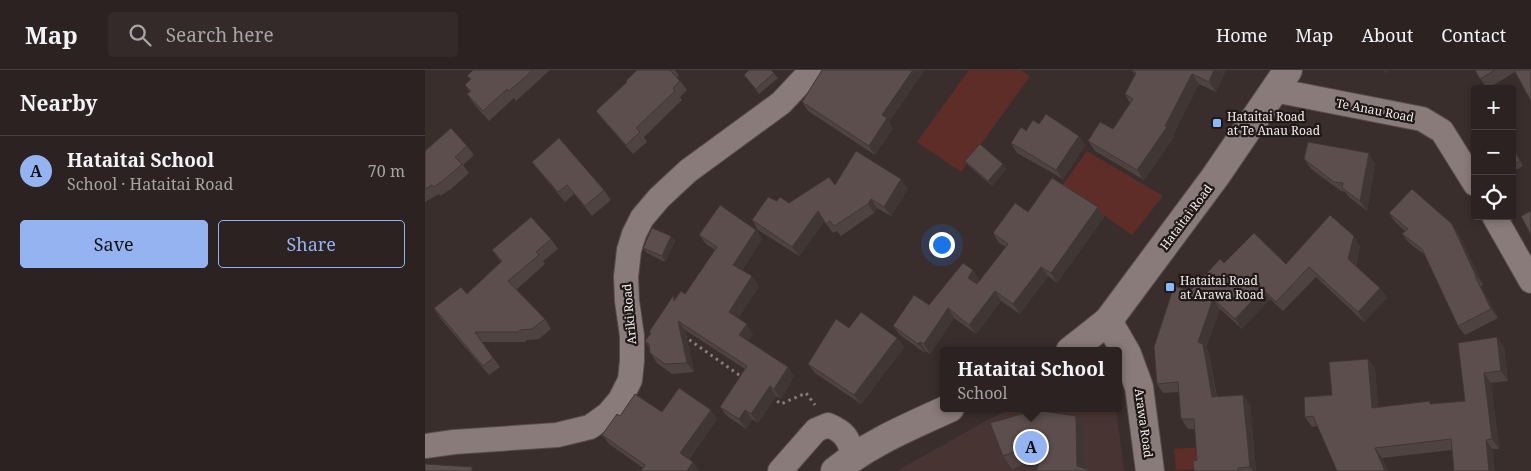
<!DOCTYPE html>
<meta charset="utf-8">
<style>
:root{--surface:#2c2222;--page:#342a2a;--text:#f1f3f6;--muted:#a6a4a5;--line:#483f40;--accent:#95b2f1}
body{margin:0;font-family:"Noto Serif",serif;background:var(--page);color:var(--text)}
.controls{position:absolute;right:15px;top:15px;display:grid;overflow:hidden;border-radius:5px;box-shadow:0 2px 8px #0003}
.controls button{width:45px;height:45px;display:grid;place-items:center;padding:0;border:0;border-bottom:1px solid var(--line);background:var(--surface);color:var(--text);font:25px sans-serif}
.you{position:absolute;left:516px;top:174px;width:18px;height:18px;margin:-12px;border:4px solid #fff;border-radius:50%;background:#1a73e8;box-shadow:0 0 0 8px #1a73e833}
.badge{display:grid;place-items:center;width:32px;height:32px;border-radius:50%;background:var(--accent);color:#111;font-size:16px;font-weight:700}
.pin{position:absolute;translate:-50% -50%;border:2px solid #fff;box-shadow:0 1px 5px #0006}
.popup{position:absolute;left:515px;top:277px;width:182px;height:65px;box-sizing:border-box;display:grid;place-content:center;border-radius:5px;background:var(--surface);filter:drop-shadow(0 1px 4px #0005);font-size:16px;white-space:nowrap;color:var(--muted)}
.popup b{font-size:19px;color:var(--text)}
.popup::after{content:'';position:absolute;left:50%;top:100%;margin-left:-10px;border:10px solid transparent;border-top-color:var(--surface)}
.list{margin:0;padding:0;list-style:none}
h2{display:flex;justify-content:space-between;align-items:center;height:65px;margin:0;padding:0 20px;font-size:21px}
h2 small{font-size:16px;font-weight:400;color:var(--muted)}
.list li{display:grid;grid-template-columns:32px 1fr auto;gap:15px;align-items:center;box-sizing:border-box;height:70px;padding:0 20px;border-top:1px solid var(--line)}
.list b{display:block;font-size:19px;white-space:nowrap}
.list p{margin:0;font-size:16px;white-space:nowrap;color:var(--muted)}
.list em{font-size:16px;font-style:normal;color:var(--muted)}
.actions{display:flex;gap:10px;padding:15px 20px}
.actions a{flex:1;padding:11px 0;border:1px solid var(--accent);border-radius:5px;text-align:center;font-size:18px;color:var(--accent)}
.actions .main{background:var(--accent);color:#111}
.icon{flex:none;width:28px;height:28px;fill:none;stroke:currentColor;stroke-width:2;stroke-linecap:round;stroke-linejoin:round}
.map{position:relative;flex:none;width:1106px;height:401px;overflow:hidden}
header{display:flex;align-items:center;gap:30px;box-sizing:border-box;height:70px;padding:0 25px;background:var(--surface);border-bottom:1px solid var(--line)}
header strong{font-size:24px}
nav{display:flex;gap:28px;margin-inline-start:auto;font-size:18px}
.search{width:350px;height:45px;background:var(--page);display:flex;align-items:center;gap:12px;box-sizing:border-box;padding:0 18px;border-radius:5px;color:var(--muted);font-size:19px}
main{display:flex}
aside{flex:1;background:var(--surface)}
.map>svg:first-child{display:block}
.built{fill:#483533}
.green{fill:#5e2d28}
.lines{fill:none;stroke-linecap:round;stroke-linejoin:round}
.minor-casing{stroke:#584e4d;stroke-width:26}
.tertiary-casing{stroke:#584e4d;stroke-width:30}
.path{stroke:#867c7b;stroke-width:3;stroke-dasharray:2.5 4;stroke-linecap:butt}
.minor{stroke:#897b79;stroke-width:24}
.tertiary{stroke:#897b79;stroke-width:28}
.wall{fill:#4e4341}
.shaded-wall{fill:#403735}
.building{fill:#5b4e4c;stroke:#403735}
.poi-dot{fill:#8abafc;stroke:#1e1817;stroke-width:2}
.labels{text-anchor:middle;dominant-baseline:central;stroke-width:4.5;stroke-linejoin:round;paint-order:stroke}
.street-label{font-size:12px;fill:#f4eceb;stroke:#1e1817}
.poi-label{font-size:12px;fill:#f4eceb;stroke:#1e1817;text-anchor:start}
</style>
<header>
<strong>Map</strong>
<div class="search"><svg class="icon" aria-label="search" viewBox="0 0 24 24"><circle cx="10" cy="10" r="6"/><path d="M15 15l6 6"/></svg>Search here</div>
<nav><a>Home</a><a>Map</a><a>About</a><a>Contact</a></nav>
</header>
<main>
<aside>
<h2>Nearby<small></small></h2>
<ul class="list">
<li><span class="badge">A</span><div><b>Hataitai School</b><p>School · Hataitai Road</p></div><em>70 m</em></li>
</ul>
<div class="actions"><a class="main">Save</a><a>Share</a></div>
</aside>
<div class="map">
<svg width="1106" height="401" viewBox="0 0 1106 401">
<rect width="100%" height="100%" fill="#3a2e2d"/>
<path class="built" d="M588 338H691L699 401H472L559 352Z"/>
<g class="green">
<path d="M544 0H596L605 6 536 102 492 72Z"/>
<path d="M662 81 738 126 707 165 637 116Z"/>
<path d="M776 377V399L751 400 749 379Z"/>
</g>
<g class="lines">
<defs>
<g id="minor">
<path d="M849 20 997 49 1017 61 1050 114"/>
<path d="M1069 146 1106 211"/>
<path d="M0 376 29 372 132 365 165 357 183 344 195 330 205 310 207 291V266L202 231 201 207 204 180 209 164 217 148 234 128 263 101 356 33 387 0"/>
<path d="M355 401 391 360 403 355C420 362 423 368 429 386"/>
</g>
<g id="tertiary">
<path d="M683 251 702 284 714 317 725 401"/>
<path d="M645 281 683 251 790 107 863 0"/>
<path d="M410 401C446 372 484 357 525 338"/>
</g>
</defs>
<use href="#minor" class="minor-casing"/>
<use href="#tertiary" class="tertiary-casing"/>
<g class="path">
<path d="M259 266 317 307"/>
<path d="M347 327 356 334 381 323 390 335"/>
</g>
<use href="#minor" class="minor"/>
<use href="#tertiary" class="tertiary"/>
</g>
<g class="wall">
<path d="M48 0H125L91 31 89 28 64 51 49 34 42 24 45 22 40 15 45 9 42 6Z"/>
<path d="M212 0H250L254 6 252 7 262 20 255 27 257 30 219 67 222 72 208 84 178 50 171 41 202 12Z"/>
<path d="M346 0 353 8 334 24 319 5Z"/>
<path d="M708 0H801L791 22 774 14 748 65 749 67 719 110 670 81 663 71 688 59 705 33 700 24 710 4 707 1Z"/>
<path d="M1050 0H1106L1090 2 1062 19Z"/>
<path d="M377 32 464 52 468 58 450 85 383 41Z"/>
<path d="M614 54 654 66 660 75 638 109 592 83 586 73 601 61Z"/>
<path d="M1087 75 1098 96 1087 102Z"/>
<path d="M42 76 49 85 38 95 44 103 26 119 15 126 14 124 0 132V81Z"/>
<path d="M879 89 950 93 942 141 924 127 920 122 916 121 886 99Z"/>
<path d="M540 91 578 94 581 99 567 116 544 96Z"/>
<path d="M107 92 179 120 186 130 167 146 149 124 140 132 114 101Z"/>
<path d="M410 115 483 119 466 146 452 138 449 143 416 166 412 161 408 163 399 151 374 186 333 160 327 150 352 131 364 133Z"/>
<path d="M673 137 679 147 632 213 623 206 595 244 576 231 551 264 529 248 505 284 501 281 500 283 475 265 468 256 504 235 555 210 581 177 574 173 568 163 603 142Z"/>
<path d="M964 143 1027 154 1033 163 1058 215 1056 216 1073 248 1040 265 1033 256 1000 185 984 173 977 164 980 161 970 152Z"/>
<path d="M331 160 337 169 317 200 334 216 313 248 328 264 323 271 369 306 356 329 351 326 333 353 327 349 321 359 302 346 295 337 320 299 260 260 269 302 247 304 232 293 225 283V279L220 271 225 264 224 262 248 226 250 230 260 224 290 180 281 174 274 165Z"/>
<path d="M246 166 250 171 240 192 222 183 218 178Z"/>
<path d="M126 169 133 179 118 191 120 194 91 220 120 249 126 259 114 269 102 270 100 272H57L75 297 64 305 15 248 9 238 42 224 76 192 67 180Z"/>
<path d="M935 176 931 196 955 218 962 228 939 252 891 207 858 241 845 229 817 259 795 239 781 278 784 283 792 327 825 334 831 401H769L772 390 770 359H763L756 349 754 322 738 323 732 314 765 221 799 193 861 194Z"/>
<path d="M424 258 472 268 479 277 436 334 390 303 383 294Z"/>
<path d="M1033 273 1079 277 1083 311 1066 313 1074 379 1027 380 957 388 963 401H912L893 356 887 357 880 347 907 325 943 289 950 299 953 337 1007 334 1040 331Z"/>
<path d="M237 342 292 349 264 389 268 392 274 401H216L218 398 184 374 177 365 195 346Z"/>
<path d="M651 346 660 359 661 399 664 401H611L615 389 587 399 578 386Z"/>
</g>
<g class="shaded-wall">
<path d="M488 0H500L464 52 468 58 450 85 444 76 457 45Z"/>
<path d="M789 0H801L791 22 784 12Z"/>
<path d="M958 0H964L961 4Z"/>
<path d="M767 4 774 14 748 65 749 67 719 110 712 100 740 56Z"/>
<path d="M654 66 660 75 638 109 631 100Z"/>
<path d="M1087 75 1098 96 1095 91 1087 77Z"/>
<path d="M944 83 950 93 942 141 935 131Z"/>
<path d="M578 94 581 99 567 116 563 111Z"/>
<path d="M476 109 483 119 466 146 459 137Z"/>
<path d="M446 129 452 138 449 143 443 134Z"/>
<path d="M673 137 679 147 632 213 626 203Z"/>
<path d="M393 141 399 150 374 186 367 177Z"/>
<path d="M1027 154 1033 163 1058 215 1051 206Z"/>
<path d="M331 160 337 169 315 204 308 195Z"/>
<path d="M246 166 250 171 240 192 237 186Z"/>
<path d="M929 166 935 176 930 198 923 189Z"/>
<path d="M616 197 623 206 595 244 588 234Z"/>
<path d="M548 200 555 210 550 218 543 208Z"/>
<path d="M327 206 334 216 311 252 304 242Z"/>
<path d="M1050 206 1056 216 1073 248 1066 239Z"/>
<path d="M955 218 962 228 939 252 933 242Z"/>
<path d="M838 219 845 229 817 259 810 249Z"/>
<path d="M570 221 576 231 551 264 544 255Z"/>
<path d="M788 229 795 239 781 278 784 283 793 336 787 327 773 272Z"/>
<path d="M523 238 529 248 505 284 499 274Z"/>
<path d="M253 251 260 260 269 302 262 293Z"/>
<path d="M322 254 328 264 321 275 314 265Z"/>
<path d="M1072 267 1079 277 1083 311 1076 301Z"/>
<path d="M472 268 479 277 436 334 429 325Z"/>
<path d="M495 272 501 281 500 283 493 274Z"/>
<path d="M943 289 950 299 954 348 947 338Z"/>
<path d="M363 297 369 306 356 329 349 319Z"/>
<path d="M1059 303 1066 313 1074 379 1067 369Z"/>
<path d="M345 316 351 326 333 353 326 344Z"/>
<path d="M818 325 825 334 831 401H828L825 397Z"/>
<path d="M286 340 292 349 261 392 255 383Z"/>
<path d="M320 340 327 349 321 359 314 349Z"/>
<path d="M651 346 660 359 661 401 652 396Z"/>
<path d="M1061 370 1068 380 1070 401H1064Z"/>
<path d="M950 378 957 388 963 401H960Z"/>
<path d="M268 392 274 401H262Z"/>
</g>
<g class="building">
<path d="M48 0H108L84 21 82 19 58 41 42 24 46 21 40 15 46 9 42 6Z"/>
<path d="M212 0H245L255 11 248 18 250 21 211 58 215 62 201 75 171 41 202 12 201 11Z"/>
<path d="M324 0H346L349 3 331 19 319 5Z"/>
<path d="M397 0H488L457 45 462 48 444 76 377 32Z"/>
<path d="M708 0H789L784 12 767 4 740 56 742 57 712 100 663 71 675 52 688 59 708 29 700 24 711 3 707 1Z"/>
<path d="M1050 0H1070L1055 9Z"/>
<path d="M1089 0H1106V31Z"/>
<path d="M621 44 654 66 631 100 586 73 596 57 601 61 608 50 614 54Z"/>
<path d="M26 58 42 76 30 87 37 94 19 110 9 117 7 115 0 119V81Z"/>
<path d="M134 68 179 120 160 136 142 115 133 122 107 92Z"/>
<path d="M883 72 944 83 935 131 917 118 918 113 909 112 879 89Z"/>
<path d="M555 74 578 94 563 111 540 91Z"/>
<path d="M1087 77 1095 91 1087 95Z"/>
<path d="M431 81 476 109 459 137 446 129 443 134 409 156 405 151 401 154 393 141 367 177 327 150 343 127 352 131 355 127 364 133 404 107 410 115Z"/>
<path d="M627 108 673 137 626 203 616 197 588 234 570 221 544 255 523 238 499 274 495 272 493 274 468 256 489 225 504 235 538 193 548 200 543 208 552 214 583 174 568 163 590 133 603 142Z"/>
<path d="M987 119 1027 154 1051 206H1050L1066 239 1033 256 997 179 977 164 983 159 964 143Z"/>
<path d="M295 135 331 160 308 195 327 206 304 242 322 254 314 265 363 297 349 319 345 316 326 344 320 340 314 349 295 337 322 296 253 251 262 293 240 294 225 283 224 274 220 271 226 263 224 262 248 226 249 231 256 221 260 224 292 177 274 165Z"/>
<path d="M1106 141V165L1096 146Z"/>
<path d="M905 145 929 166 923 189 955 218 933 242 884 197 851 232 838 219 810 249 788 229 773 272 778 274 787 327 818 325 825 397 813 398V401H769L768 391 772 390 769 349H756L753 312 732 314 729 277 749 216 765 221 795 189 799 193 829 163 861 194Z"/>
<path d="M106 147 126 169 111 182 114 185 83 211 120 249 107 259 95 260 93 262H50L68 288 58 296 9 238 36 217 42 224 77 191 67 180Z"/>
<path d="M227 158 246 166 237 186 218 178Z"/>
<path d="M436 242 472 268 429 325 383 294 411 249 424 258Z"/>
<path d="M1072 267 1076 301 1059 303 1067 369 1061 370 1064 401H1029L1026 369 950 378 960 401H912L888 346 880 347 879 327 907 325 904 292 943 289 947 338 1005 331V334L1040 331 1033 273Z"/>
<path d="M254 318 286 340 255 383 268 392 262 401H216L220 395 177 365 192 344 195 346 210 324 237 342Z"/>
<path d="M610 340 651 346 652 396 664 400V401H611L622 371 578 386 565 353Z"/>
<path d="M0 394 47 397V401H0Z"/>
</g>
<g class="poi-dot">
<rect x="787" y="48" width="10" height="10" rx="2.5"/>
<rect x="740" y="212" width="10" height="10" rx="2.5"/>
</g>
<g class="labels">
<g class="street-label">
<text transform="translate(950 40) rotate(11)">Te Anau Road</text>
<text transform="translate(761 147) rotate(-53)">Hataitai Road</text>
<text transform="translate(204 244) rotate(-95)">Ariki Road</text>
<text transform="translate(719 353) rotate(82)">Arawa Road</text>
</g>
<g class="poi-label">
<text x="802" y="46">Hataitai Road<tspan x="802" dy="14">at Te Anau Road</tspan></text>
<text x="755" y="210">Hataitai Road<tspan x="755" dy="14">at Arawa Road</tspan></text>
</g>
</g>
</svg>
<div class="controls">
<button>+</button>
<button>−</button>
<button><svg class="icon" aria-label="locate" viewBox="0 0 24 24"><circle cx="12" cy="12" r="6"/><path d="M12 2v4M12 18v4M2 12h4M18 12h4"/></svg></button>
</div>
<div class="you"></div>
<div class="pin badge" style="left:606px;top:377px">A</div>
<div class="popup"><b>Hataitai School</b>School</div>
</div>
</main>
